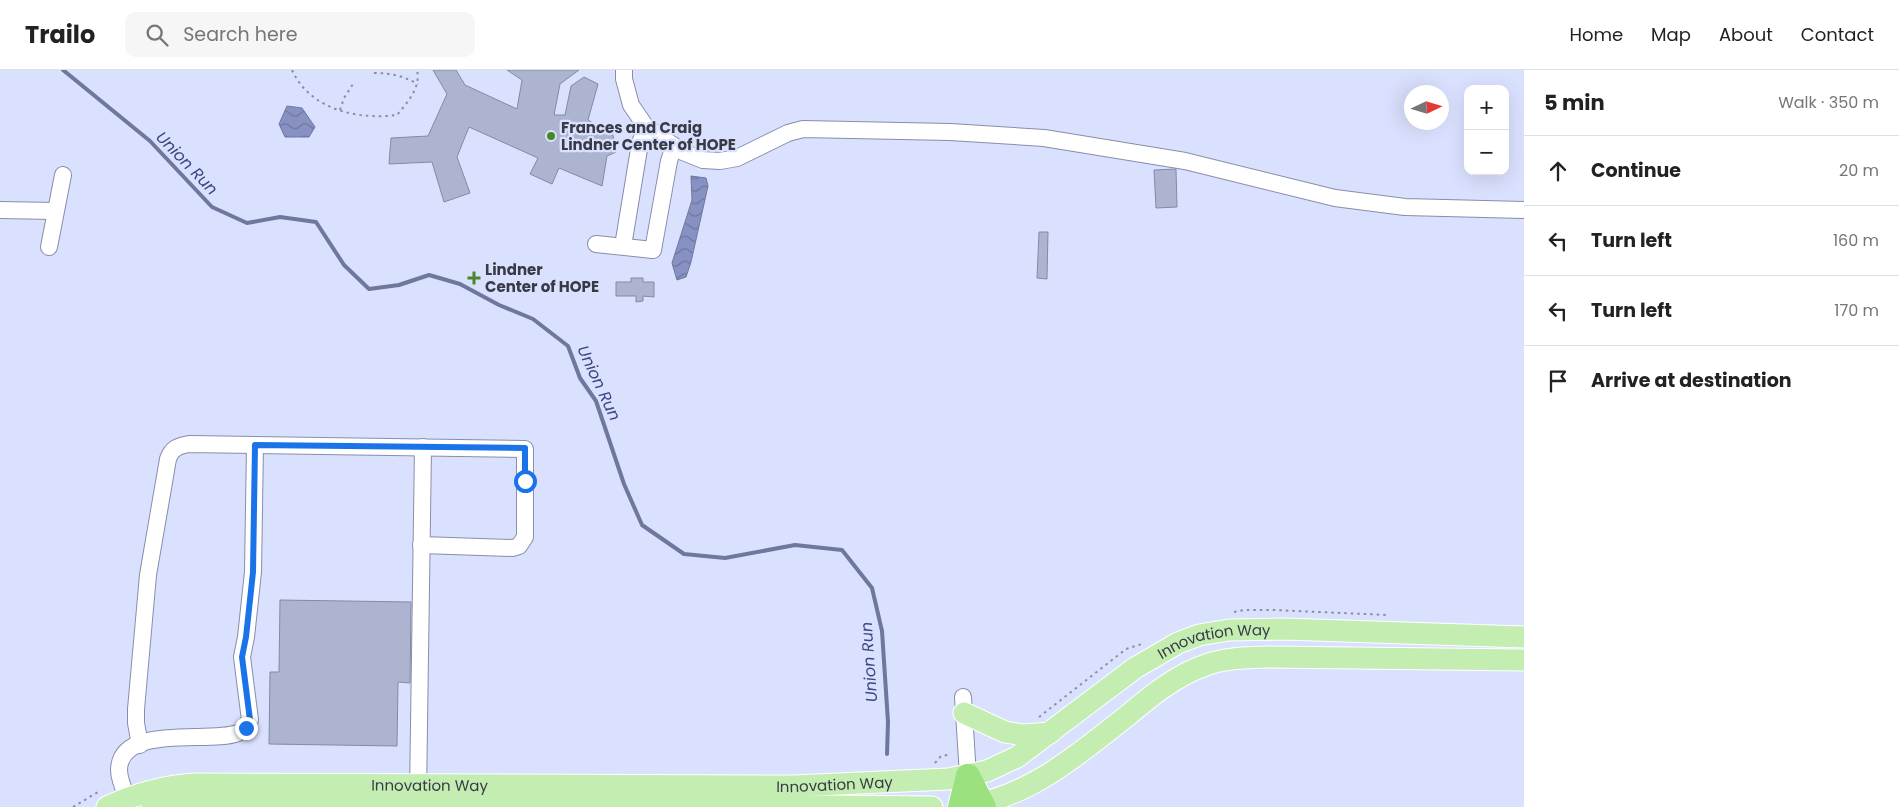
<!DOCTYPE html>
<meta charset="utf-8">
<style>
:root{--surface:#fff;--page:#f6f6f6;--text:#222;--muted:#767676;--line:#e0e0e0}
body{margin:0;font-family:Poppins,sans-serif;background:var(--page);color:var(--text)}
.controls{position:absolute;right:15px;top:15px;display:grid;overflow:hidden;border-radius:10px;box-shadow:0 5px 20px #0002}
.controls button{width:45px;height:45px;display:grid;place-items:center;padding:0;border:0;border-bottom:1px solid var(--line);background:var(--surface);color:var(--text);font:25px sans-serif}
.compass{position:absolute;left:1404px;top:15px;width:45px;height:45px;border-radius:50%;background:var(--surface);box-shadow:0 5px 20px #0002;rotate:86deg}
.stop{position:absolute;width:15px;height:15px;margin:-11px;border:4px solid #1a73e8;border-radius:50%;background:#fff}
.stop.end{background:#1a73e8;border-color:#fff;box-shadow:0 1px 5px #0008}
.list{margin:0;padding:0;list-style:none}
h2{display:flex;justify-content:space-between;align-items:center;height:65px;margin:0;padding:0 20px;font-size:21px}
h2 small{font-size:16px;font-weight:400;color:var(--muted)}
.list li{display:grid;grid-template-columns:32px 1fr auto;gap:15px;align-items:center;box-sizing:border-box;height:70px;padding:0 20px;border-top:1px solid var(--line)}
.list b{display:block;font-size:19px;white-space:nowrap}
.list em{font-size:16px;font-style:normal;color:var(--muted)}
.icon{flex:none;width:28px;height:28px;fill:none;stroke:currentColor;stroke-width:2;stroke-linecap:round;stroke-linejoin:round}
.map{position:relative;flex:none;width:1524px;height:737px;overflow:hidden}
header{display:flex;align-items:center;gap:30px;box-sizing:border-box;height:70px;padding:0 25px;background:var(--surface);border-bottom:1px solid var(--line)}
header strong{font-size:24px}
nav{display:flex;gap:28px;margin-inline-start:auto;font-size:18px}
.search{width:350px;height:45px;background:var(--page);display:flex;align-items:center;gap:12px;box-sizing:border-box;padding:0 18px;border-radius:10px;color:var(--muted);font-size:19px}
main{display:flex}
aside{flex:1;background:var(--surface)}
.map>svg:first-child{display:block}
.water{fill:url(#water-waves);stroke:#6f779d}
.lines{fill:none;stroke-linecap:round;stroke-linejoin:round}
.stream{stroke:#6f779d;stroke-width:4}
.building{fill:#adb4cf;stroke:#848aa4}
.minor-casing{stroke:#888ea8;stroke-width:18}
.major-casing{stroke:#fff;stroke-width:23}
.highway-casing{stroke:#fff;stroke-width:26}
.path{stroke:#8a8ea3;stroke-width:2;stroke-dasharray:2.5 4;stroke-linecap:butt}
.minor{stroke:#fff;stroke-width:16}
.major{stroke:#c4edb2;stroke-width:21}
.highway{stroke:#9ce17f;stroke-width:24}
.route{stroke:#1a73e8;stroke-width:6}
.poi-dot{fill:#488728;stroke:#dae1fe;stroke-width:2}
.labels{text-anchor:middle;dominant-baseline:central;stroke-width:4.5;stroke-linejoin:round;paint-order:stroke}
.poi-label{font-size:15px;font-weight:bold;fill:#383a46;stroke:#dae1fe;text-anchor:start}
.street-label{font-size:15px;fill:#383a46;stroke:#dae1fe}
.water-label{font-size:16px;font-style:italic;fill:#3d4583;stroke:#dae1fe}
</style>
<header>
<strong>Trailo</strong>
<div class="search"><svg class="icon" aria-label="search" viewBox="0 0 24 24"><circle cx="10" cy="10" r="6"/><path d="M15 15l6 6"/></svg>Search here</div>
<nav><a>Home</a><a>Map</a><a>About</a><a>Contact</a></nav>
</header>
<main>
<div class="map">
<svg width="1524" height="737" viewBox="0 0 1524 737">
<defs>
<pattern id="water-waves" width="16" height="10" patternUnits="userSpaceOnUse" patternTransform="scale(1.25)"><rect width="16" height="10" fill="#8791c2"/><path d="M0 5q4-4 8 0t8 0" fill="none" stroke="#6f779f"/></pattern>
</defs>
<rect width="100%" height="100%" fill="#dae1fe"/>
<g class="water">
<path d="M287 36 302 38 315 57 309 67H285L279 54Z"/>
<path d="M691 106 706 108 708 116 691 192 686 207 677 210 672 193 692 130Z"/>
</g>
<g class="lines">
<path class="stream" d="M63 0 150 71 212 137 247 153 280 147 316 152 344 195 369 219 399 215 429 205 460 214 499 235 533 249 568 276 580 308 596 331 624 414 642 455 684 484 725 488 795 475 842 480 872 518 882 561 888 652 887 684"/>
</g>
<g class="building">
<path d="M433 0H456L465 15 517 39 522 10 507 0H579L560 14 554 45H565L571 16 584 7 598 14 588 50 613 65 616 82 607 86 602 116 559 98 552 114 530 104 538 88 469 57 457 87 470 123 444 132 432 92 389 94 391 68 428 66 447 24Z"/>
<path d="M1176 99 1177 137 1156 138 1154 100Z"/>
<path d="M1039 162H1048L1047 209 1037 208Z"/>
<path d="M631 208H643V212H654V227L643 226V231L636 232V226H616V212H631Z"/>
<path d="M280 530 411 532 410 613 398 612 397 676 269 674 270 602H279Z"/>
</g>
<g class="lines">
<defs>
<g id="minor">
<path d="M624 0V9L631 35 646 57 683 82 703 90 720 91 737 88 788 63 803 59 950 62 1044 68 1185 91 1335 128 1405 137 1524 140"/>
<path d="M0 140 55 141"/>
<path d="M596 174 653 180 669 91 674 76"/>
<path d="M623 176 640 73 646 57"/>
<path d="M49 177 63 105"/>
<path d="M963 627 968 706"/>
<path d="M140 675 136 653V639L148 505 168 389C172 378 178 376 189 374L525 379V467L519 476 513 478 421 475"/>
<path d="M418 725 423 377"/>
<path d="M131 737C127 726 119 712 119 700 120 653 210 674 238 663 245 660 247 656 250 650L242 587 246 567 253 502 255 375"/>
</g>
<g id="major">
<path d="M964 643 1005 662 1023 665 1050 663"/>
<path d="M967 736C1029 727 1079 684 1127 646 1151 626 1176 605 1206 595 1225 588 1246 588 1266 587L1524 590"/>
<path id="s1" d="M107 737C135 724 163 716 195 714L794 716 948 709 987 701 1017 687 1135 598 1178 573 1199 565 1229 560 1285 559 1524 567"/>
<path d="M152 737 171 733 205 731 932 737"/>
</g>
<g id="highway">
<path d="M968 706 984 737"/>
<path d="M960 737 968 706"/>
</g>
</defs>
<use href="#minor" class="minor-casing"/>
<use href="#major" class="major-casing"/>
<use href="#highway" class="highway-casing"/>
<g class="path">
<path d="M292 0C310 40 358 50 397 45 408 32 421 17 417 0"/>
<path d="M374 3C391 3 403 6 418 14"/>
<path d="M340 40 344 28 353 14"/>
<path d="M1234 542 1244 540H1274L1387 545"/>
<path d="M1039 647 1126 579 1142 574"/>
<path d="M935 693 941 686 948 685"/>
<path d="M73 737 98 722"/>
</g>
<use href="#minor" class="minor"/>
<use href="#major" class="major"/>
<use href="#highway" class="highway"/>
</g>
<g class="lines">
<path class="route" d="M246 658 250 650 242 587 246 567 253 502 255 375 525 378V411"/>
</g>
<g class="poi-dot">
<circle cx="551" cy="66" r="5"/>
<path d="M471.5 200.5h5v5h5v5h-5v5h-5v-5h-5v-5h5z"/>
</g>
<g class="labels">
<g class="poi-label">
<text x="561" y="57">Frances and Craig<tspan x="561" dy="17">Lindner Center of HOPE</tspan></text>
<text x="485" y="199">Lindner<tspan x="485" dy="17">Center of HOPE</tspan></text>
</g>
<g class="street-label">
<text stroke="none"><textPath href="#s1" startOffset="1151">Innovation Way</textPath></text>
<text stroke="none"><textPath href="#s1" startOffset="326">Innovation Way</textPath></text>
<text stroke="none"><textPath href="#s1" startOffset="731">Innovation Way</textPath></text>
</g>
<g class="water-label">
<text transform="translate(187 93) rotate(46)">Union Run</text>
<text transform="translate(599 313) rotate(65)">Union Run</text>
<text transform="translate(869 592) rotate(-94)">Union Run</text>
</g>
</g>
</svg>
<div class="controls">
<button>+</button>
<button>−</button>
</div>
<svg class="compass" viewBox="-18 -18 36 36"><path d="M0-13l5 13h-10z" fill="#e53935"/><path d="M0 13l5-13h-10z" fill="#767676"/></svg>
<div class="stop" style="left:525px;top:411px"></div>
<div class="stop end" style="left:246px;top:658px"></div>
</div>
<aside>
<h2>5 min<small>Walk · 350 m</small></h2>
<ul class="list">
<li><svg class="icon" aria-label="ahead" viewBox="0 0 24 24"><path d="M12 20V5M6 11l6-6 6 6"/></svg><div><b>Continue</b></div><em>20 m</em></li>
<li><svg class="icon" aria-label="left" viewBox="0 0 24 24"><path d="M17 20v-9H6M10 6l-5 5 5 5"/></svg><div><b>Turn left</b></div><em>160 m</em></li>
<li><svg class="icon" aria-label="left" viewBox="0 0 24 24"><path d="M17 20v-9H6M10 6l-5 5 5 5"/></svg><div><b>Turn left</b></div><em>170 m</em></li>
<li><svg class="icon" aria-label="arrive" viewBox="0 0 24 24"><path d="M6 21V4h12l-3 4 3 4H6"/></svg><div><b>Arrive at destination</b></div></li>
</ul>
</aside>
</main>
